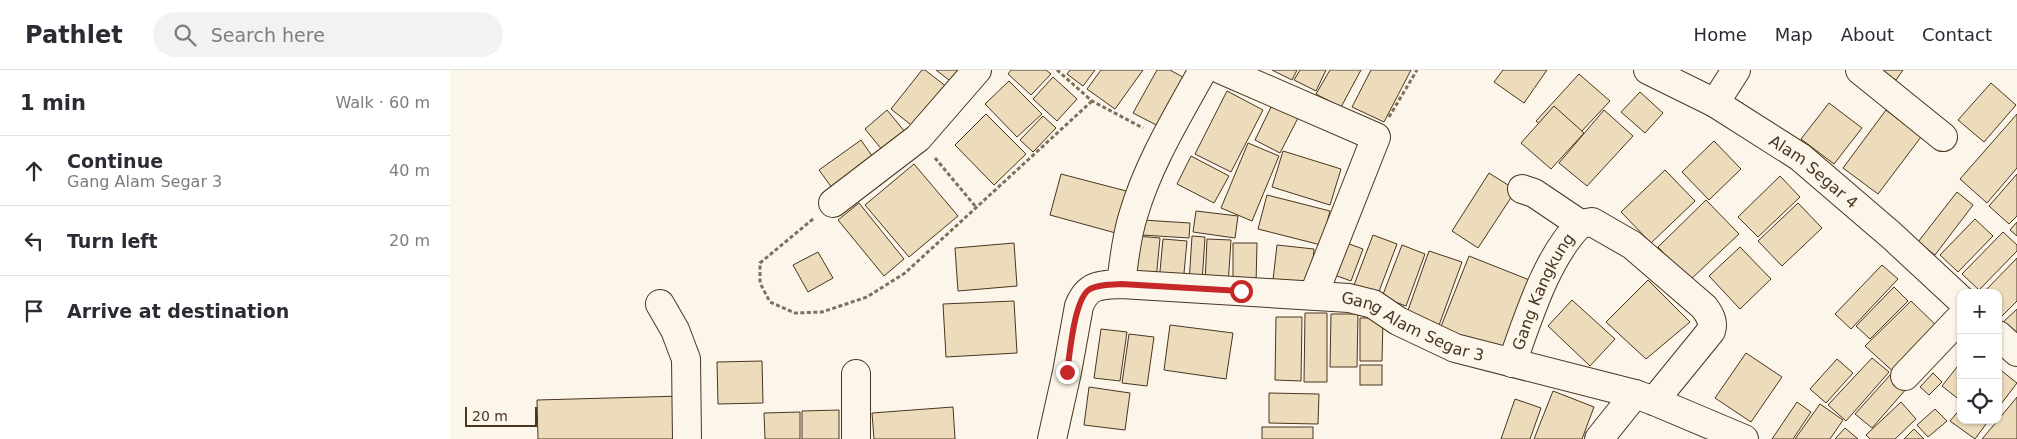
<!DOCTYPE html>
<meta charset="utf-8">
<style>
:root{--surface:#fff;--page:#f2f2f3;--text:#2b2b33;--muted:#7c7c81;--line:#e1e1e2}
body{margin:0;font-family:"DejaVu Sans",sans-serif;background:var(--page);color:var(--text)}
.controls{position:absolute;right:15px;bottom:15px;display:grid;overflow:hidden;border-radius:10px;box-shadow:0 1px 4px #0004}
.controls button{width:45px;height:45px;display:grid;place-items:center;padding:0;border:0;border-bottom:1px solid var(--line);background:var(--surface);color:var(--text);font:25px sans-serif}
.scale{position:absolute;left:15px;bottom:12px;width:72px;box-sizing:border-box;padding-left:5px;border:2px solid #4a3520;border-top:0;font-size:14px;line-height:18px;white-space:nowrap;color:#4a3520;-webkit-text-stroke:4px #fbf6e9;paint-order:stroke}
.stop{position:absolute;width:15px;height:15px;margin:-11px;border:4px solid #c62828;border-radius:50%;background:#fff}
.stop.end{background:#c62828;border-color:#fff;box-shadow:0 1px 5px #0008}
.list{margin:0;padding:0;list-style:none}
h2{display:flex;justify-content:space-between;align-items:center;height:65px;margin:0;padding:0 20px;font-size:21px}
h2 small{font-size:16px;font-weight:400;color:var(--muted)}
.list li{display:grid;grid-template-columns:32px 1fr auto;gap:15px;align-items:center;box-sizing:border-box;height:70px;padding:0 20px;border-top:1px solid var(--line)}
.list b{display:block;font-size:19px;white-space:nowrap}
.list p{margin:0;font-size:16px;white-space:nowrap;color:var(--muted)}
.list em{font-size:16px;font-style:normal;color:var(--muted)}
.icon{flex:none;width:28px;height:28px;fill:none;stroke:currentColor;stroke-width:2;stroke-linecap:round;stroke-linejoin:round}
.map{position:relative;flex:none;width:1567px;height:369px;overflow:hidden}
header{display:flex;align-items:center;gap:30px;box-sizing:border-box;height:70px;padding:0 25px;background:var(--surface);border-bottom:1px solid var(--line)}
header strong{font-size:24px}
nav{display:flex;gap:28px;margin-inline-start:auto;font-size:18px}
.search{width:350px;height:45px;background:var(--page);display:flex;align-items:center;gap:12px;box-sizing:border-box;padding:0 18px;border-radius:28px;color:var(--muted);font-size:19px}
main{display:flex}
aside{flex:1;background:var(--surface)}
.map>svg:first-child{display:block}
.building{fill:#ecdcbc;stroke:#4a3520}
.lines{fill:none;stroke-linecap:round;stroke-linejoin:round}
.minor-casing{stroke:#4a3520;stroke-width:30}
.path{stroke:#7f6f5c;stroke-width:3;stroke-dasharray:4 2.5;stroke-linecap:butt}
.minor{stroke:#fbf6e9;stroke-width:28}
.route{stroke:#c62828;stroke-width:6}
.labels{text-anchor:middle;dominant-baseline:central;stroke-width:4;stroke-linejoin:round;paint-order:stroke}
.street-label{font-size:16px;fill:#4a3520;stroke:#fbf6e9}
</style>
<header>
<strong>Pathlet</strong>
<div class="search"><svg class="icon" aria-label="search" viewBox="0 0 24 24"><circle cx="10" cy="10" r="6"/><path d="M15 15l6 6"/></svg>Search here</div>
<nav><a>Home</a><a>Map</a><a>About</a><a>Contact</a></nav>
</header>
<main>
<aside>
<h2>1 min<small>Walk · 60 m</small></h2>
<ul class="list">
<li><svg class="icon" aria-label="ahead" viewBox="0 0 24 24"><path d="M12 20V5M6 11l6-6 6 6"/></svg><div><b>Continue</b><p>Gang Alam Segar 3</p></div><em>40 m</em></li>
<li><svg class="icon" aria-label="left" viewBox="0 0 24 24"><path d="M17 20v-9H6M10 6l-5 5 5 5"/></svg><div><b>Turn left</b></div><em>20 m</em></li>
<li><svg class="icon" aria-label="arrive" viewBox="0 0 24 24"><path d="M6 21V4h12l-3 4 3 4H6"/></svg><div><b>Arrive at destination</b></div></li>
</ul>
</aside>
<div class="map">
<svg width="1567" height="369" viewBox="0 0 1567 369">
<rect width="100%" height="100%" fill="#fbf6e9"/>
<g class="building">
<path d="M472 0H475L502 21 470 62 441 39Z"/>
<path d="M486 0H523L509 18Z"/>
<path d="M561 0H596L601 4 581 25 558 4Z"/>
<path d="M620 0H645L633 16 617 4Z"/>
<path d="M651 0H693L665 39 637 19Z"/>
<path d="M707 0H720L740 11 714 59 683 43Z"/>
<path d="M822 0H847L842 10Z"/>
<path d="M850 0H876L866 21 844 10Z"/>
<path d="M880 0H911L891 37 866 24Z"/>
<path d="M921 0H961L934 52 902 37Z"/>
<path d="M1053 0H1097L1074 33 1044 12Z"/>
<path d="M1430 0H1453L1446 10Z"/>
<path d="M1129 4 1160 31 1116 78 1086 51Z"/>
<path d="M603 7 627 29 607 51 583 29Z"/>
<path d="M559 11 592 44 567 67 535 34Z"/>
<path d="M1541 13 1566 35 1534 72 1508 50Z"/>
<path d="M777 21 813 40 781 102 745 84Z"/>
<path d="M1190 22 1213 43 1195 63 1171 42Z"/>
<path d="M1379 33 1412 58 1384 94 1351 69Z"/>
<path d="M822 35 848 48 830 83 805 70Z"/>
<path d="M1104 36 1134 63 1101 99 1071 73Z"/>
<path d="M437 40 460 68 438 87 415 59Z"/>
<path d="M1154 40 1183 66 1137 116 1109 93Z"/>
<path d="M1436 40 1471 67 1428 124 1393 98Z"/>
<path d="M536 44 576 84 544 115 505 75Z"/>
<path d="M1567 44V98L1537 133 1510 109Z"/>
<path d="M593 46 606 58 583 82 570 70Z"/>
<path d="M411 70 427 93 385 122 369 100Z"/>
<path d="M1264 71 1291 99 1259 130 1232 102Z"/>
<path d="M798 73 829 86 802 151 771 138Z"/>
<path d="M833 81 891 99 880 135 822 117Z"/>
<path d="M741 86 779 106 764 133 727 114Z"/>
<path d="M464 94 508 146 459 187 415 135Z"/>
<path d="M1215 100 1245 131 1201 173 1171 142Z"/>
<path d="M1039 103 1066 120 1028 178 1002 161Z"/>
<path d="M611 104 684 123 673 165 600 145Z"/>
<path d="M1567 104V146L1559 154 1539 136Z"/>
<path d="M1330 106 1350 127 1308 167 1288 147Z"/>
<path d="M1507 122 1523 135 1485 185 1468 172Z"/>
<path d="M817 125 880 141 871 175 808 159Z"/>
<path d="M1256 130 1289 164 1240 210 1208 177Z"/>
<path d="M409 133 454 189 434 206 388 150Z"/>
<path d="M1348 133 1372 158 1332 196 1308 171Z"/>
<path d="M746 141 788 146 785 168 743 162Z"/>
<path d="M1525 149 1543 166 1508 202 1490 185Z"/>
<path d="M692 150 740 153 739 168 692 165Z"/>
<path d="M1567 152V166L1560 160Z"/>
<path d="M1553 162 1567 175V181L1529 220 1512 204Z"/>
<path d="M923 165 947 174 928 224 904 215Z"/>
<path d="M687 166 710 168 706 210 683 208Z"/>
<path d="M742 166 755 167 752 213H739Z"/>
<path d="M713 169 737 171 733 214 709 212Z"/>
<path d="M757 169 781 170 778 215 755 214Z"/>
<path d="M891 171 913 179 901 211 879 203Z"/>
<path d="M564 173 567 216 508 221 505 178Z"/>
<path d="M783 173H807L806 215 783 214Z"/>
<path d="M827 175 864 179 861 213 823 210Z"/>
<path d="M952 175 975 184 956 236 932 227Z"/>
<path d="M1290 177 1321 209 1290 239 1259 206Z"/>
<path d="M979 181 1012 192 988 258 956 246Z"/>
<path d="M368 182 383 208 358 222 343 195Z"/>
<path d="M1019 186 1087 213 1059 286 990 259Z"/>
<path d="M1567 188V231L1548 250V223H1533Z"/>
<path d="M1432 195 1448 209 1401 259 1385 244Z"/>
<path d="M1198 210 1240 252 1196 289 1156 252Z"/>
<path d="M1444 217 1458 231 1420 269 1406 256Z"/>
<path d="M1122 230 1165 269 1140 296 1098 256Z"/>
<path d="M564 231 567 283 496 287 493 234Z"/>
<path d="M1461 231 1491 260 1447 305 1415 276Z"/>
<path d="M1567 239V272L1550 255Z"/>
<path d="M855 243H877V312H854Z"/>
<path d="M881 244H908L907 297H880Z"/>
<path d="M826 247H852L851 311 825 310Z"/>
<path d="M910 248H933L932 291H910Z"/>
<path d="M720 255 783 263 776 309 714 300Z"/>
<path d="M651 259 677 262 670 311 644 308Z"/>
<path d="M679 264 704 267 697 316 672 313Z"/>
<path d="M1296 283 1332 307 1301 352 1265 328Z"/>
<path d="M1422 288 1439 302 1396 351 1378 335Z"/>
<path d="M1387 289 1403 303 1376 333 1360 319Z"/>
<path d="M312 291 313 333 268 334 267 292Z"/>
<path d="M1511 292V331L1492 316Z"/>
<rect x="910" y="295" width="22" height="20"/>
<path d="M1548 298 1567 313 1548 338Z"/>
<path d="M1483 303 1492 312 1479 325 1470 317Z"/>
<path d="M1441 304 1457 318 1422 358 1405 344Z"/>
<path d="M639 317 680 323 675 360 634 355Z"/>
<path d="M1103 321 1144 337 1132 369H1084Z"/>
<path d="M819 323 869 324 868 354 819 353Z"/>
<path d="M232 326 234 369H88L87 330Z"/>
<path d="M1567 327V369H1532L1548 350Z"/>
<path d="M1065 329 1091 338 1080 369H1051Z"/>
<path d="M1347 332 1361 342 1343 369H1322Z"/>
<path d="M1451 332 1466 349 1445 369H1420L1416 365Z"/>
<path d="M1370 334 1393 350 1380 369H1345Z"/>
<path d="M503 337 505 369H424L422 343Z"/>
<path d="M1511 338V350H1539L1525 369 1500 351Z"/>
<path d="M1485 339 1497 351 1478 367 1467 355Z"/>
<path d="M389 340V369H352V341Z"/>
<path d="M350 342V369H315L314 343Z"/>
<rect x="812" y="357" width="51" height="12"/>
<path d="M1395 358 1408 369H1385Z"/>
<path d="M1464 359 1474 369H1454Z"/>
</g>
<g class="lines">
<defs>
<g id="minor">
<path d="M772 0 926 67 864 224"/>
<path id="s1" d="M1198 0 1265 33 1350 87 1441 165 1511 230"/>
<path d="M1410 0 1493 67"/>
<path d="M1265 33 1286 0"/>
<path d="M1072 119 1084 123 1130 154 1142 152 1182 175 1254 237C1260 245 1264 252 1261 261L1204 331"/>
<path d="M383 133 468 68 527 0"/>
<path d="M671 214C674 191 676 168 683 146 698 94 727 47 753 0"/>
<path d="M210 234 225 260 236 289 237 369"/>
<path d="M1548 265 1567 282"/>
<path id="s2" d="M1062 293C1078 249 1096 188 1130 154"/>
<path d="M1455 306 1511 247"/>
<path d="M406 369V304"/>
<path id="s3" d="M602 369 617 302 629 236C638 214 650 215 671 214L899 228 923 234 948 251 1005 278 1185 324 1204 331 1294 369"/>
<path d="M1149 369 1185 324"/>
</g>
</defs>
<use href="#minor" class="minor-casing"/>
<g class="path">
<path d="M607 0 642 31 693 58"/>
<path d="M939 47 967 0"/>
<path d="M485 88 526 137"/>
<path d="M363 149 310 193V213L320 232 345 243 372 242 417 227 455 203 642 31"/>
</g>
<use href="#minor" class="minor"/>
</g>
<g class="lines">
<path class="route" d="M617 302C620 284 624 228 640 219 650 214 660 215 671 214L791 221"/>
</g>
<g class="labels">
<g class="street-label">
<text stroke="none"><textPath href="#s1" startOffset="195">Alam Segar 4</textPath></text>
<text stroke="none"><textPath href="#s2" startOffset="78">Gang Kangkung</textPath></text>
<text stroke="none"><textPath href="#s3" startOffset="486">Gang Alam Segar 3</textPath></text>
</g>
</g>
</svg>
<div class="controls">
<button>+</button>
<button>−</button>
<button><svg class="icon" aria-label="locate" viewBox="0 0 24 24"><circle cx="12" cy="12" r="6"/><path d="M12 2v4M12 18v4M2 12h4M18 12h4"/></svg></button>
</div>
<div class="scale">20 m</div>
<div class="stop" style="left:791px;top:221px"></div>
<div class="stop end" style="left:617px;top:302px"></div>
</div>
</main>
